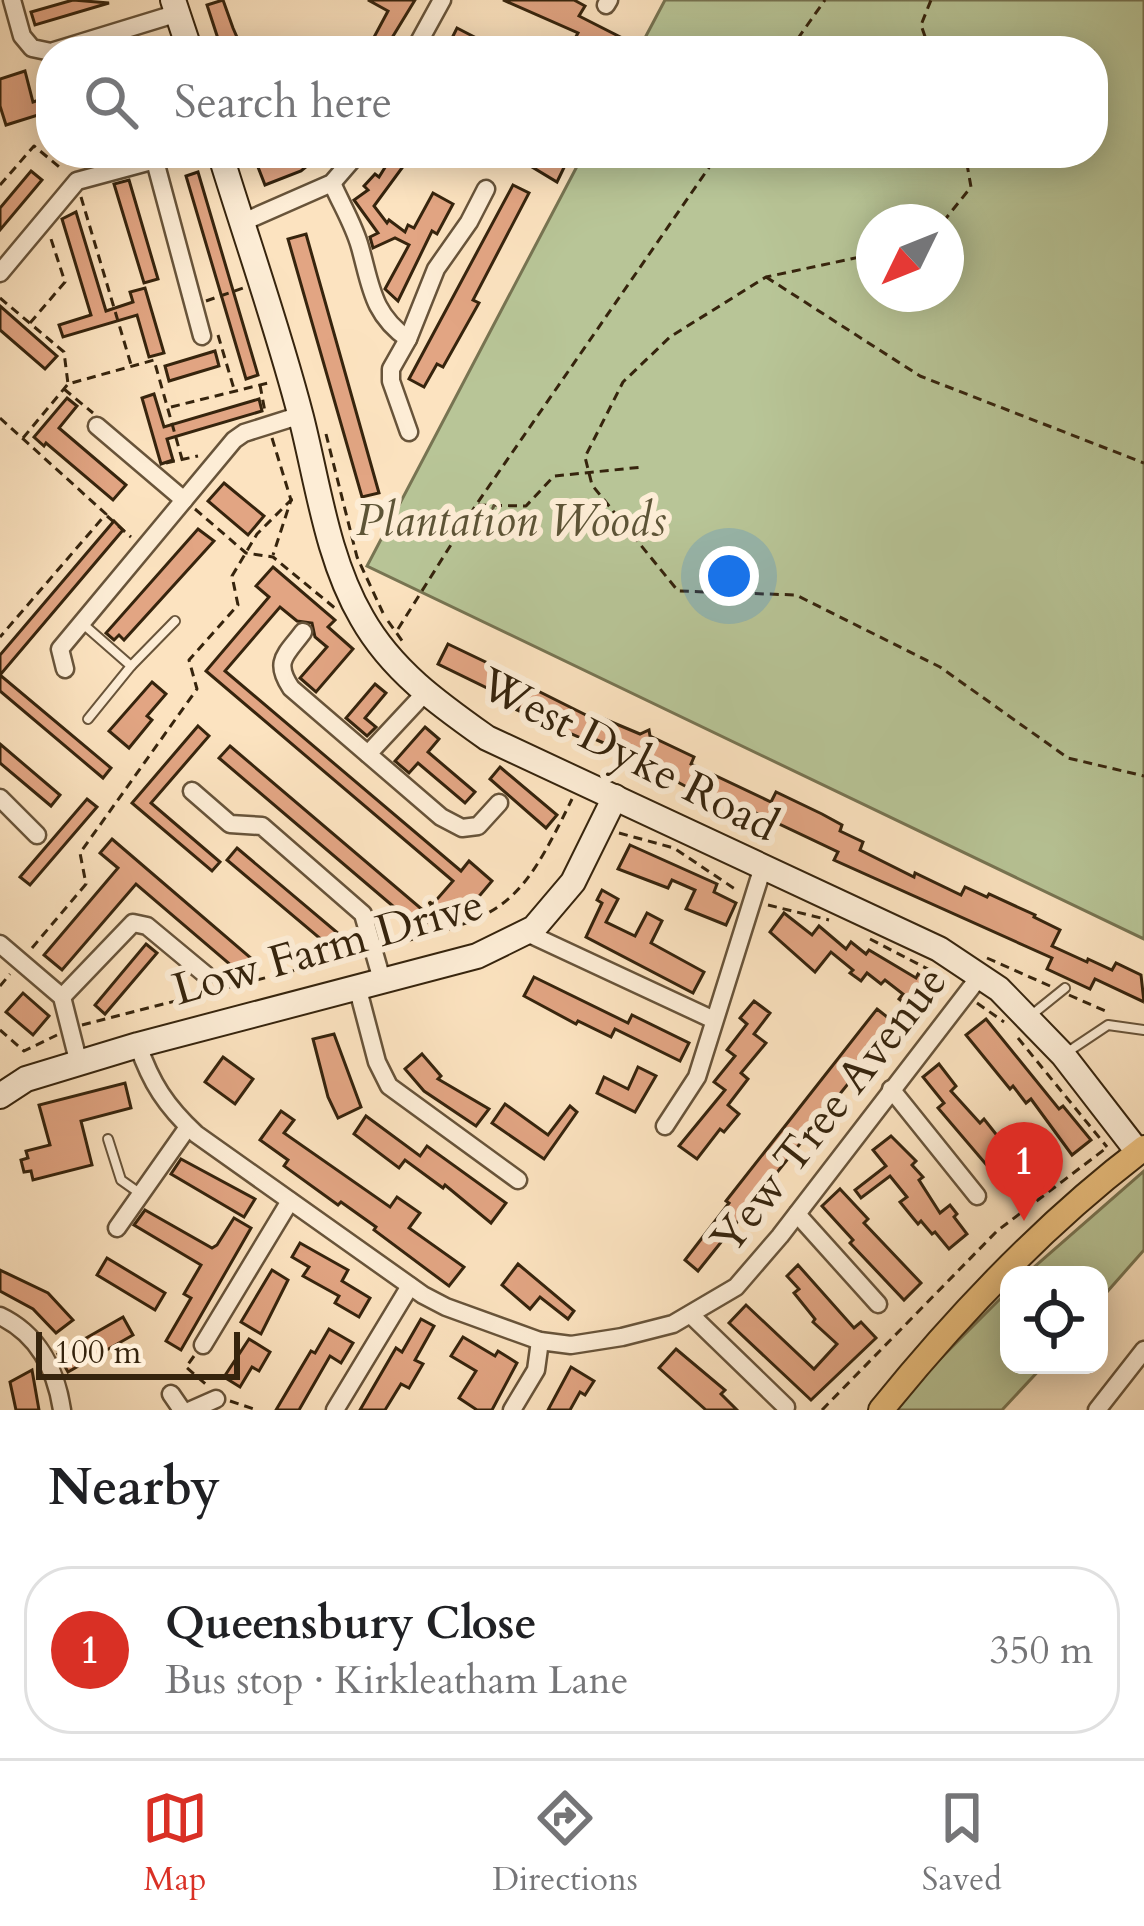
<!DOCTYPE html>
<meta charset="utf-8">
<style>
:root{--surface:#fff;--page:#f2f2f2;--text:#202124;--muted:#757577;--line:#e0e0e0;--accent:#d93025}
body{margin:0;font-family:Cardo,serif;background:var(--page);color:var(--text)}
.controls{position:absolute;right:36px;bottom:36px;display:grid;overflow:hidden;border-radius:24px;box-shadow:0 6px 30px #0003}
.controls button{width:108px;height:108px;display:grid;place-items:center;padding:0;border:0;border-bottom:3px solid var(--line);background:var(--surface);color:var(--text);font:60px sans-serif}
.compass{position:absolute;left:856px;top:204px;width:108px;height:108px;border-radius:50%;background:var(--surface);box-shadow:0 6px 30px #0003;rotate:227deg}
.scale{position:absolute;left:36px;bottom:30px;width:204px;box-sizing:border-box;padding-left:12px;border:6px solid #36240d;border-top:0;font-size:33px;line-height:42px;white-space:nowrap;color:#36240d;-webkit-text-stroke:9px #fdedd6;paint-order:stroke}
.you{position:absolute;left:729px;top:576px;width:42px;height:42px;margin:-30px;border:9px solid #fff;border-radius:50%;background:#1a73e8;box-shadow:0 0 0 18px #1a73e833}
.badge{display:grid;place-items:center;width:78px;height:78px;border-radius:50%;background:var(--accent);color:#fff;font-size:39px;font-weight:700}
.pin{position:absolute;translate:-50% -99px;filter:drop-shadow(0 3px 6px #0008)}
.pin::after{content:'';position:absolute;top:63px;width:42px;height:36px;background:inherit;clip-path:polygon(0 0,100% 0,50% 100%)}
.list{margin:0;padding:0;list-style:none}
h2{display:flex;justify-content:space-between;align-items:center;height:156px;margin:0;padding:0 48px;font-size:51px}
h2 small{font-size:39px;font-weight:400;color:var(--muted)}
.list li{display:grid;grid-template-columns:78px 1fr auto;gap:36px;align-items:center;box-sizing:border-box;height:168px;margin:0 24px 24px;padding:0 24px;border:3px solid var(--line);border-radius:48px}
.list b{display:block;font-size:45px;white-space:nowrap}
.list p{margin:0;font-size:39px;white-space:nowrap;color:var(--muted)}
.list em{font-size:39px;font-style:normal;color:var(--muted)}
.icon{flex:none;width:66px;height:66px;fill:none;stroke:currentColor;stroke-width:2;stroke-linecap:round;stroke-linejoin:round}
.map{position:relative;flex:none;width:1144px;height:1410px;overflow:hidden}
.search{position:absolute;background:var(--surface);box-shadow:0 6px 30px #0003;left:36px;right:36px;top:36px;height:132px;display:flex;align-items:center;gap:30px;box-sizing:border-box;padding:0 42px;border-radius:48px;color:var(--muted);font-size:45px}
.sheet{height:348px;background:var(--surface)}
nav{display:flex;justify-content:space-around;align-items:center;box-sizing:border-box;height:168px;border-top:3px solid var(--line);background:var(--surface);font-size:33px;color:var(--muted)}
nav a{display:grid;justify-items:center;gap:6px}
nav .on{color:var(--accent)}
.map>svg:first-child{display:block}
.green{fill:#b8c597;stroke:#777452;stroke-width:3;fill-rule:evenodd}
.building{fill:#e2a583;stroke:#36240d;stroke-width:3}
.lines{fill:none;stroke-linecap:round;stroke-linejoin:round}
.lane-casing{stroke:#68543a;stroke-width:12}
.street-casing{stroke:#68543a;stroke-width:21}
.secondary-casing{stroke:#36240d;stroke-width:28}
.primary-casing{stroke:#36240d;stroke-width:28}
.path{stroke:#36240d;stroke-width:3;stroke-dasharray:9 6;stroke-linecap:butt}
.lane{stroke:#fdedd6;stroke-width:8}
.street{stroke:#fdedd6;stroke-width:16}
.secondary{stroke:#fdedd6;stroke-width:24}
.primary{stroke:#eec280;stroke-width:24}
.labels{text-anchor:middle;dominant-baseline:central;stroke-width:12;stroke-linejoin:round;paint-order:stroke}
.park-label{font-size:45px;font-style:italic;fill:#5d5436;stroke:#fdedd6}
.street-label{font-size:45px;fill:#36240d;stroke:#fdedd6}
</style>
<div class="map">
<svg width="1144" height="1410" viewBox="0 0 1144 1410">
<rect width="100%" height="100%" fill="#fce3c0"/>
<filter id="stains"><feTurbulence type="fractalNoise" baseFrequency=".00167" numOctaves="4"/><feColorMatrix values="0 0 0 0 .2 0 0 0 0 .09 0 0 0 0 .02 0 0 0 .5 -.17"/></filter>
<radialGradient id="worn" r=".72"><stop offset=".6" stop-color="#630" stop-opacity="0"/><stop offset="1" stop-color="#630" stop-opacity=".3"/></radialGradient>
<g class="green">
<path d="M665 0H1144V939L367 566 584 153H1093V51H638ZM874 222H946V294H874Z"/>
<path d="M1144 1171V1250L1099 1301V1275H1025Z"/>
<path d="M1009 1290V1365H1044L1002 1410H897L919 1380Z"/>
</g>
<g class="building">
<path d="M73 0 109 3 35 25 31 12Z"/>
<path d="M223 0 233 28 243 51H222L207 5Z"/>
<path d="M368 0H415L387 46 373 39 388 11Z"/>
<path d="M503 0H574L585 6 579 16 628 41 623 51H585L572 44 578 33Z"/>
<path d="M457 28 490 45 494 39 517 51H458L448 46Z"/>
<path d="M25 71 33 102 51 96V111L6 125 0 106V79Z"/>
<path d="M291 153H323L301 171 265 185 258 167Z"/>
<path d="M394 153H413L374 206 387 223 389 220 405 232 408 225 414 228 433 193 453 204 437 234 432 231 398 301 385 289 409 245 395 238 373 248 370 237 378 233 354 200 368 190 364 186 375 174 379 177Z"/>
<path d="M509 153H571L557 182Z"/>
<path d="M31 171 42 180 0 230V208Z"/>
<path d="M198 172 258 375 246 379 186 176Z"/>
<path d="M129 180 158 279 144 283 114 184Z"/>
<path d="M513 185 529 193 473 300 479 303 443 367 437 364 424 387 409 379Z"/>
<path d="M76 212 106 311 133 302 130 292 145 288 164 353 149 357 137 315 63 337 59 325 91 315 62 219Z"/>
<path d="M306 234 379 493 362 497 288 239Z"/>
<path d="M0 306 57 356 45 369 0 330Z"/>
<path d="M215 351 219 366 169 381 165 366Z"/>
<path d="M154 394 164 427 259 399 262 411 167 439 173 460 161 464 142 398Z"/>
<path d="M67 398 77 406 59 428 126 485 113 500 46 443 44 446 34 437Z"/>
<path d="M224 483 264 516 248 535 208 501Z"/>
<path d="M114 521 123 530 0 675 111 768 103 778 0 691V655Z"/>
<path d="M198 529 214 541 124 640 119 635 114 640 106 633Z"/>
<path d="M273 567 335 620 328 627 353 649 316 692 300 678 327 647 315 637 312 623 297 621 280 607 225 671 461 871 469 861 492 881 454 926 431 906 453 881 206 671 269 597 256 586Z"/>
<path d="M448 644 498 668 494 676 526 691 528 686 600 722 602 718 640 734 649 730 650 736 694 757 691 764 771 802 776 792 822 814 842 825 840 831 863 842 860 850 914 877 915 873 961 895 965 887 987 897 989 894 1035 915 1034 917 1060 930 1052 946 1087 962 1088 959 1112 970 1116 963 1141 975 1144 1002 1095 979 1090 989 1047 969 1052 958 834 860 838 852 756 813 754 818 685 786 642 763 644 758 614 745 613 747 583 734 581 738 517 710 519 706 492 693 493 691 438 664Z"/>
<path d="M152 682 166 694 147 716 152 720 129 748 109 731Z"/>
<path d="M375 684 386 693 365 718 376 727 367 736 346 718Z"/>
<path d="M198 726 209 736 151 803 220 862 212 871 132 803Z"/>
<path d="M425 727 439 739 428 752 475 792 465 803 418 763 409 773 395 761Z"/>
<path d="M0 744 60 795 51 806 0 763Z"/>
<path d="M230 746 431 917 421 930 219 758Z"/>
<path d="M500 767 557 815 546 828 490 779Z"/>
<path d="M87 799 97 807 30 885 20 877Z"/>
<path d="M112 839 259 965 247 979 136 884 62 970 44 955 118 868 100 853Z"/>
<path d="M630 845 717 884 714 892 736 903 726 925 686 909 695 890 672 880 668 888 618 869Z"/>
<path d="M237 848 346 940 336 952 227 860Z"/>
<path d="M602 890 618 899 606 922 635 936 647 913 662 921 651 943 704 972 693 993 586 937 602 903 597 900Z"/>
<path d="M784 913 812 935 819 926 846 949 851 942 866 954 869 950 916 978 918 974 939 990 919 1015 899 999 903 994 885 980 881 984 867 973 861 981 850 973 853 970 831 952 815 972 770 932Z"/>
<path d="M146 944 157 953 105 1014 95 1005Z"/>
<path d="M534 977 628 1023 632 1015 689 1043 680 1061 615 1029 611 1037 578 1021 576 1024 524 996Z"/>
<path d="M23 993 49 1016 33 1035 6 1012Z"/>
<path d="M754 1001 770 1013 754 1034 766 1043 741 1073 748 1079 728 1105 739 1114 724 1132 720 1129 697 1159 679 1146 725 1090 714 1082 735 1056 727 1050 747 1024 740 1018Z"/>
<path d="M877 1009 896 1024 698 1271 685 1260 729 1203 726 1201Z"/>
<path d="M986 1019 1059 1109 1063 1106 1091 1140 1072 1155 1031 1099 1026 1103 1013 1086 1010 1089 966 1035Z"/>
<path d="M334 1034 361 1107 338 1118 328 1097 313 1039Z"/>
<path d="M422 1054 441 1076 438 1079 489 1109 476 1126 424 1091 405 1069Z"/>
<path d="M223 1057 253 1079 235 1104 205 1082Z"/>
<path d="M939 1064 956 1086 951 1091 980 1123 984 1119 1003 1143 1016 1132 1028 1145 1011 1159 1030 1183 1013 1196 938 1108 944 1103 923 1077Z"/>
<path d="M638 1067 656 1076 635 1112 597 1093 604 1077 628 1089Z"/>
<path d="M125 1083 131 1108 81 1121 92 1165 33 1180 31 1171 24 1172 21 1160 28 1158 26 1151 50 1145 39 1105Z"/>
<path d="M505 1104 548 1135 570 1106 577 1112 544 1159 492 1123Z"/>
<path d="M281 1111 294 1120 284 1133 390 1207 397 1197 420 1213 409 1228 464 1267 449 1286 374 1230 376 1227 341 1202 338 1205 284 1166 288 1160 260 1140Z"/>
<path d="M366 1116 420 1156 427 1146 506 1203 491 1223 445 1185 443 1188 405 1160 399 1168 354 1134Z"/>
<path d="M891 1136 916 1161 912 1165 923 1177 919 1180 940 1213 950 1205 957 1214 954 1217 967 1234 949 1249 935 1232 932 1234 921 1221 918 1224 913 1218 900 1202 907 1197 890 1176 861 1198 855 1190 886 1166 873 1150Z"/>
<path d="M181 1159 255 1199 244 1217 171 1174Z"/>
<path d="M840 1189 868 1219 864 1223 921 1283 904 1300 850 1243 853 1240 822 1206Z"/>
<path d="M145 1210 212 1248 217 1245 234 1218 251 1228 181 1350 166 1341 191 1298 184 1294 201 1265 134 1225Z"/>
<path d="M300 1243 348 1270 342 1281 370 1298 359 1317 335 1303 339 1296 303 1276 309 1267 292 1257Z"/>
<path d="M107 1258 165 1293 155 1310 97 1275Z"/>
<path d="M518 1264 574 1311 568 1319 540 1297 530 1309 502 1285Z"/>
<path d="M798 1265 854 1328 861 1322 876 1338 811 1400 729 1323 746 1305 814 1369 837 1344 813 1322 815 1319 794 1293 799 1289 787 1276Z"/>
<path d="M0 1270 48 1293 73 1320 56 1333 33 1309 0 1291Z"/>
<path d="M272 1270 288 1280 261 1334 241 1322Z"/>
<path d="M123 1317 133 1335 68 1372 58 1354Z"/>
<path d="M421 1319 434 1326 415 1360 423 1364 409 1388 401 1384 385 1410H360L396 1348 402 1352Z"/>
<path d="M329 1329 353 1343 341 1363 330 1356 299 1410H276L311 1351 315 1353Z"/>
<path d="M463 1337 495 1356 498 1351 517 1363 492 1410H477L459 1398 476 1371 451 1356Z"/>
<path d="M249 1339 270 1352 259 1371 252 1367 240 1387 224 1377Z"/>
<path d="M676 1349 725 1390 721 1394 737 1410H706L659 1368Z"/>
<path d="M571 1367 594 1381 585 1395 580 1392 570 1410H548Z"/>
<path d="M32 1370 39 1410H16L10 1382Z"/>
</g>
<g class="lines">
<defs>
<g id="lane">
<path d="M83 624 131 666 175 621"/>
<path d="M88 719 131 666"/>
<path d="M1029 1017 1065 988"/>
<path d="M1069 1051 1108 1025 1144 1030"/>
<path d="M108 1139 121 1180 138 1192"/>
</g>
<g id="street">
<path d="M12 0 22 36 32 48 51 52"/>
<path d="M606 5 609 0"/>
<path d="M54 51 178 13"/>
<path d="M414 51 442 0"/>
<path d="M155 161 202 336"/>
<path d="M332 183C341 204 354 225 360 247 371 286 372 314 408 339"/>
<path d="M241 223 332 183 358 153"/>
<path d="M0 273 77 181 181 153"/>
<path d="M97 426 184 500"/>
<path d="M409 432 391 381V369L408 339 436 269 469 222 486 189"/>
<path d="M303 632C286 655 273 661 291 688L441 817 462 828 478 826 499 803"/>
<path d="M65 669 60 649 234 440 244 433 301 415"/>
<path d="M368 754 424 694"/>
<path d="M192 791 230 824 262 826 363 914 382 980"/>
<path d="M0 798 37 835"/>
<path d="M525 932 714 1020"/>
<path d="M0 944 62 997 79 1064"/>
<path d="M357 986 377 1062 389 1086 518 1180"/>
<path d="M62 997 133 923 147 926 206 975"/>
<path d="M138 1045C151 1083 166 1106 196 1134L423 1295 446 1307 540 1341 571 1345 622 1337 673 1324 736 1287 780 1236 980 976"/>
<path d="M891 1089 977 1196"/>
<path d="M665 1126 697 1077 762 870"/>
<path d="M797 1214 878 1304"/>
<path d="M117 1228 188 1127"/>
<path d="M691 1315 786 1407"/>
<path d="M0 1316C38 1334 56 1370 62 1410"/>
<path d="M203 1345 290 1201"/>
<path d="M171 1394 182 1410"/>
<path d="M191 1410 216 1399"/>
<path d="M335 1410 410 1286"/>
<path d="M512 1410 536 1370 540 1341"/>
<path d="M1097 1410 1144 1350"/>
</g>
<g id="secondary">
<path d="M173 0 190 51"/>
<path d="M220 153C247 241 278 328 301 417 318 484 327 558 362 618 392 671 439 704 487 738L939 949 999 989 1063 1055 1138 1152"/>
<path d="M0 1096 26 1079 138 1045 477 956 534 928 573 882 615 797"/>
</g>
<path id="primary" d="M881 1410C958 1315 1046 1222 1144 1148"/>
</defs>
<use href="#lane" class="lane-casing"/>
<use href="#street" class="street-casing"/>
<use href="#secondary" class="secondary-casing"/>
<use href="#primary" class="primary-casing"/>
<g class="path">
<path d="M789 51 825 0"/>
<path d="M930 51 921 25 931 0"/>
<path d="M0 185 34 146 63 170"/>
<path d="M81 197 132 368"/>
<path d="M943 222 971 187 965 153"/>
<path d="M874 254 766 277 670 337 623 382 585 457 592 485 678 591 796 595 940 667 1068 758 1144 776"/>
<path d="M766 277 920 376 1144 463"/>
<path d="M0 298 64 352 68 384"/>
<path d="M206 301 243 288"/>
<path d="M30 323 65 282 51 239"/>
<path d="M218 335 234 389"/>
<path d="M260 385 265 412"/>
<path d="M64 389 93 413"/>
<path d="M171 407 272 382"/>
<path d="M0 418 106 514 0 637"/>
<path d="M326 434 357 557 383 613"/>
<path d="M23 438 68 384 154 360 182 459"/>
<path d="M272 438 291 500 273 555"/>
<path d="M166 463 198 456"/>
<path d="M478 505 526 506 554 476 643 467"/>
<path d="M195 509 246 553 273 557 336 609"/>
<path d="M107 516 131 537"/>
<path d="M388 621 403 642"/>
<path d="M398 629 476 505 719 153"/>
<path d="M619 833 674 848 738 891"/>
<path d="M768 905 829 920"/>
<path d="M870 939 947 979"/>
<path d="M390 945C506 916 519 908 572 799"/>
<path d="M32 948 86 884 80 853 197 689 189 660 238 605 232 576 257 534 291 500 298 499"/>
<path d="M987 958 1050 986"/>
<path d="M0 986 10 974"/>
<path d="M1069 995 1110 1013"/>
<path d="M977 1003 1004 1022"/>
<path d="M82 1025 358 954"/>
<path d="M0 1030 24 1051 57 1035"/>
<path d="M1018 1038 1107 1147"/>
<path d="M194 1356 186 1367 209 1387"/>
<path d="M230 1401 257 1410"/>
<path d="M822 1410 997 1231 1105 1149"/>
</g>
<use href="#lane" class="lane"/>
<use href="#street" class="street"/>
<use href="#secondary" class="secondary"/>
<use href="#primary" class="primary"/>
</g>
<g class="labels">
<g class="park-label">
<text x="511" y="520">Plantation Woods</text>
</g>
<g class="street-label">
<text transform="translate(629 755) rotate(27)">West Dyke Road</text>
<text transform="translate(328 947) rotate(-16)">Low Farm Drive</text>
<text transform="translate(829 1110) rotate(-52)">Yew Tree Avenue</text>
</g>
</g>
<rect width="100%" height="100%" filter="url(#stains)"/>
<rect width="100%" height="100%" fill="url(#worn)"/>
</svg>
<div class="controls">
<button><svg class="icon" aria-label="locate" viewBox="0 0 24 24"><circle cx="12" cy="12" r="6"/><path d="M12 2v4M12 18v4M2 12h4M18 12h4"/></svg></button>
</div>
<svg class="compass" viewBox="-18 -18 36 36"><path d="M0-13l5 13h-10z" fill="#e53935"/><path d="M0 13l5-13h-10z" fill="#757577"/></svg>
<div class="scale">100 m</div>
<div class="you"></div>
<div class="pin badge" style="left:1024px;top:1221px">1</div>
<div class="search"><svg class="icon" aria-label="search" viewBox="0 0 24 24"><circle cx="10" cy="10" r="6"/><path d="M15 15l6 6"/></svg>Search here</div>
</div>
<section class="sheet">
<h2>Nearby<small></small></h2>
<ul class="list">
<li><span class="badge">1</span><div><b>Queensbury Close</b><p>Bus stop · Kirkleatham Lane</p></div><em>350 m</em></li>
</ul>
</section>
<nav>
<a class="on"><svg class="icon" aria-label="map" viewBox="0 0 24 24"><path d="M3 6l6-2 6 2 6-2v14l-6 2-6-2-6 2zM9 4v14M15 6v14"/></svg>Map</a>
<a><svg class="icon" aria-label="directions" viewBox="0 0 24 24"><path d="M12 3l9 9-9 9-9-9zM9 14v-3h6M13 9l2 2-2 2"/></svg>Directions</a>
<a><svg class="icon" aria-label="saved" viewBox="0 0 24 24"><path d="M7 4h10v16l-5-4-5 4z"/></svg>Saved</a>
</nav>
